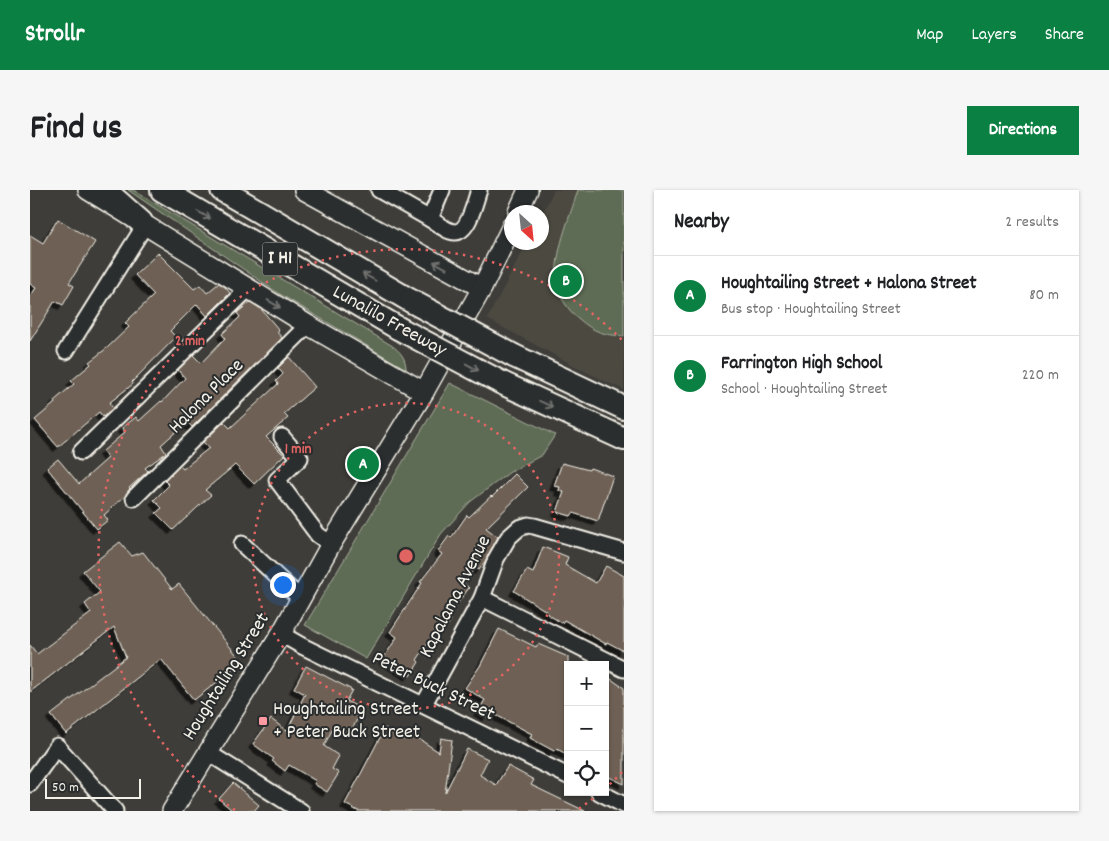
<!DOCTYPE html>
<meta charset="utf-8">
<style>
:root{--surface:#fff;--page:#f6f6f6;--text:#202124;--muted:#757577;--line:#e0e0e0;--accent:#0b8043}
body{margin:0;font-family:Dekko,sans-serif;background:var(--page);color:var(--text)}
.controls{position:absolute;right:15px;bottom:15px;display:grid;overflow:hidden;border-radius:0px;box-shadow:0 1px 4px #0004}
.controls button{width:45px;height:45px;display:grid;place-items:center;padding:0;border:0;border-bottom:1px solid var(--line);background:var(--surface);color:var(--text);font:25px sans-serif}
.compass{position:absolute;left:474px;top:15px;width:45px;height:45px;border-radius:50%;background:var(--surface);box-shadow:0 1px 4px #0004;rotate:153deg}
.scale{position:absolute;left:15px;bottom:12px;width:96px;box-sizing:border-box;padding-left:5px;border:2px solid #f4f1e8;border-top:0;font-size:14px;line-height:18px;white-space:nowrap;color:#f4f1e8;-webkit-text-stroke:4px #2a2d2e;paint-order:stroke}
.you{position:absolute;left:252px;top:394px;width:18px;height:18px;margin:-12px;border:4px solid #fff;border-radius:50%;background:#1a73e8;box-shadow:0 0 0 8px #1a73e833}
.badge{display:grid;place-items:center;width:32px;height:32px;border-radius:50%;background:var(--accent);color:#fff;font-size:16px;font-weight:700}
.pin{position:absolute;translate:-50% -50%;border:2px solid #fff;box-shadow:0 1px 5px #0006}
.list{margin:0;padding:0;list-style:none}
h2{display:flex;justify-content:space-between;align-items:center;height:65px;margin:0;padding:0 20px;font-size:21px}
h2 small{font-size:16px;font-weight:400;color:var(--muted)}
.list li{display:grid;grid-template-columns:32px 1fr auto;gap:15px;align-items:center;box-sizing:border-box;height:80px;padding:0 20px;border-top:1px solid var(--line)}
.list b{display:block;font-size:19px;white-space:nowrap}
.list p{margin:0;font-size:16px;white-space:nowrap;color:var(--muted)}
.list em{font-size:16px;font-style:normal;color:var(--muted)}
.icon{flex:none;width:28px;height:28px;fill:none;stroke:currentColor;stroke-width:2;stroke-linecap:round;stroke-linejoin:round}
.map{position:relative;flex:none;width:594px;height:621px;overflow:hidden;border-radius:0px}
header{display:flex;align-items:center;gap:30px;box-sizing:border-box;height:70px;padding:0 25px;background:var(--accent);color:#fff}
header strong{font-size:24px}
nav{display:flex;gap:28px;margin-inline-start:auto;font-size:18px}
.intro{display:flex;align-items:center;justify-content:space-between;box-sizing:border-box;height:120px;padding:0 30px}
h1{margin:0;font-size:35px}
.button{padding:12px 22px;border-radius:0px;background:var(--accent);color:#fff;font-size:18px;font-weight:700}
main{display:flex;gap:30px;padding:0 30px}
aside{flex:1;background:var(--surface);border-radius:0px;box-shadow:0 1px 4px #0004}
.map>svg:first-child{display:block}
.built{fill:#4c4841}
.green{fill:#5e6c54;stroke:#a9ae9e}
.building{fill:#6e6154;stroke:#f4f1e8;filter:url(#shadow)}
.lines{fill:none;stroke-linecap:round;stroke-linejoin:round}
.minor-casing{stroke:#f4f1e8;stroke-width:19}
.major-casing{stroke:#f4f1e8;stroke-width:22}
.highway-casing{stroke:#f4f1e8;stroke-width:26}
.minor{stroke:#2a2d2e;stroke-width:15}
.major{stroke:#2a2d2e;stroke-width:19}
.highway{stroke:#2a2d2e;stroke-width:22}
.highway-bridge-casing{stroke:#f4f1e8;stroke-width:26;stroke-linecap:butt}
.highway-bridge{stroke:#2a2d2e;stroke-width:22}
.oneway{stroke:#71726f}
.ring{fill:none;stroke:#df6462;stroke-width:2.5;stroke-dasharray:2.5 5}
.poi-dot{fill:#ff9aa2;stroke:#2a2d2e;stroke-width:2}
.labels{text-anchor:middle;dominant-baseline:central;stroke-width:4;stroke-linejoin:round;paint-order:stroke}
.shield{fill:#2a2d2e;stroke:#b7b6b0;stroke-width:1}
.shield-label{font-size:19px;font-weight:bold;fill:#f4f1e8}
.street-label{font-size:20px;fill:#f4f1e8;stroke:#2a2d2e}
.poi-label{font-size:20px;fill:#f4f1e8;stroke:#2a2d2e;text-anchor:start}
.centre{fill:#df6462;stroke:#2a2d2e;stroke-width:2.5}
.ring-label{font-size:15px;text-anchor:middle;font-weight:bold;fill:#df6462;stroke:#2a2d2e;stroke-width:4;stroke-linejoin:round;paint-order:stroke}
</style>
<header>
<strong>Strollr</strong>
<nav><a>Map</a><a>Layers</a><a>Share</a></nav>
</header>
<div class="intro"><h1>Find us</h1><a class="button">Directions</a></div>
<main>
<div class="map">
<svg width="594" height="621" viewBox="0 0 594 621">
<defs>
<filter id="shadow"><feDropShadow dx="-4.5" dy="4.5" stdDeviation="0" flood-color="#0009"/></filter>
</defs>
<rect width="100%" height="100%" fill="#3e3d39"/>
<filter id="ink" filterUnits="userSpaceOnUse"><feTurbulence type="fractalNoise" baseFrequency=".02" numOctaves="2"/><feDisplacementMap in="SourceGraphic" scale="10" xChannelSelector="R" yChannelSelector="G"/><feConvolveMatrix kernelMatrix="1 2 1 2 8 2 1 2 1" color-interpolation-filters="sRGB"/></filter>
<g filter="url(#ink)">
<path class="built" d="M524 0H594V200L556 182 457 129 497 53 512 52V24Z"/>
<g class="green">
<path d="M98 0H103L361 155C370 161 376 168 376 179L248 103Z"/>
<path d="M548 0H594V146C574 145 564 142 549 129 539 121 528 106 527 94 523 65 540 27 548 0Z"/>
<path d="M420 193 525 245 512 265 480 282 440 312 411 344 336 469 275 435Z"/>
</g>
<g class="building">
<path d="M28 29 65 52 39 93 44 96 33 115 25 111 0 151V107L6 98 0 94V45L13 53Z"/>
<path d="M128 63 164 99 170 95 177 103 189 93 195 97 200 103 177 126 167 114 140 141 146 147 102 192 103 194 79 213 83 218 73 227 69 222 28 257 5 230 25 213 24 211 44 194 41 191 61 174 59 172 77 158 99 137 95 133 124 105 105 85Z"/>
<path d="M220 112 231 119 249 140 247 142 252 148 162 237 157 232 131 255 136 263 115 278 118 281 99 298 100 299 95 306 74 325 78 330 67 339 17 278 28 269 49 294 78 268 73 261 95 242 92 238 106 227 109 231 131 211 132 212 155 188 148 180 163 165 171 173 195 148 192 144 210 127 207 123Z"/>
<path d="M259 167 285 197 254 224 258 228 236 247 254 265 224 294 205 275 175 300 181 305 143 340 126 323 132 318 124 310 139 295 135 291 150 276 153 279 179 258 173 252 194 232 200 238 248 194 246 191 253 184 248 178Z"/>
<path d="M532 273 559 280 560 278 583 286 568 331 543 323 541 326 527 322 534 302 529 301 530 297 524 296Z"/>
<path d="M485 284 498 297 456 338 468 347 454 373 449 380 445 378 433 393 439 398 417 427 421 430 412 443 407 439 387 470 389 472 380 486 353 469 367 447 360 442 392 393 390 392 412 364 408 361 419 346 421 348 437 325 439 327 461 306 462 307Z"/>
<path d="M90 352 102 366 113 362 142 399 149 394 210 469 204 479 164 510 131 469 36 544 21 525 96 467 84 437 0 502V455L7 464 61 423 55 414 70 402 53 381Z"/>
<path d="M513 357 538 367 535 375 566 393 576 376 594 386V461L577 452 576 454 534 430 532 433 517 424 518 422 484 401 497 380 503 383Z"/>
<path d="M469 439 506 457 508 454 538 467V565L525 558 524 561 500 548 502 544 460 522 457 527 448 521 455 510 435 498 450 476Z"/>
<path d="M276 476 322 500 316 511 332 519 320 544 304 536 294 556 309 566 302 579 309 583 297 602 284 594 286 591 259 575 255 581 242 571 244 569 223 554 241 529 257 541 275 504 264 498Z"/>
<path d="M575 485 594 498V594L575 585Z"/>
<path d="M355 538 373 550 378 542 409 562 411 548 422 550 415 603 437 559 458 569 450 585 466 595 478 576 504 590 501 595 555 621H328L315 614Z"/>
<path d="M203 593 229 615 224 621H203L189 609Z"/>
</g>
<g class="lines">
<defs>
<g id="minor">
<path d="M349 0 400 29 412 0"/>
<path d="M400 29C407 33 417 42 425 42 439 42 445 11 449 0"/>
<path d="M36 161 115 35"/>
<path d="M252 247 270 268 247 290 288 345 301 354"/>
<path d="M51 262 218 99"/>
<path d="M104 308 278 135"/>
<path d="M212 354 271 409"/>
<path d="M452 408 594 479"/>
<path d="M251 444 272 456 538 586"/>
<path d="M394 514 452 408 466 369 478 348 489 338 498 335 504 336 594 362"/>
<path d="M177 562 271 621"/>
<path d="M0 594 27 556 85 621"/>
<path d="M569 602 594 615"/>
</g>
<g id="major">
<path d="M58 0 278 135 394 202"/>
<path d="M274 0 452 98"/>
<path d="M488 22 498 0"/>
<path d="M142 621 251 444 301 354 394 202 452 98 482 36"/>
</g>
<g id="highway">
<path d="M75 0 111 32"/>
<path d="M132 0 368 138"/>
<path d="M192 0 381 111"/>
<path d="M484 166 594 218"/>
<path d="M472 193 594 249"/>
</g>
</defs>
<use href="#minor" class="minor-casing"/>
<use href="#major" class="major-casing"/>
<use href="#highway" class="highway-casing"/>
<use href="#minor" class="minor"/>
<use href="#major" class="major"/>
<use href="#highway" class="highway"/>
<defs>
<g id="highway-bridge">
<path d="M381 111 484 166"/>
<path d="M368 138 472 193"/>
</g>
</defs>
<use href="#highway-bridge" class="highway-bridge-casing"/>
<use href="#highway-bridge" class="highway-bridge"/>
</g>
<defs><path id="oneway-shaft" d="M-6 0H5M1.5-3L5.5 0L1.5 3" fill="none" stroke-width="1.6" stroke-linecap="round" stroke-linejoin="round" transform="scale(1.25)"/></defs>
<g class="oneway">
<use href="#oneway-shaft" transform="translate(174 25) rotate(30)"/>
<use href="#oneway-shaft" transform="translate(410 75) rotate(-151)"/>
<use href="#oneway-shaft" transform="translate(339 87) rotate(-150)"/>
<use href="#oneway-shaft" transform="translate(244 114) rotate(31)"/>
<use href="#oneway-shaft" transform="translate(442 177) rotate(28)"/>
<use href="#oneway-shaft" transform="translate(516 214) rotate(25)"/>
</g>
</g>
<g class="ring">
<circle cx="376" cy="366" r="153"/>
<path d="M592 582A306 306 0 0 1 577 597M569 604A306 306 0 0 1 547 620M205 620A306 306 0 1 1 592 150"/>
</g>
<rect class="poi-dot" x="228" y="526" width="10" height="10" rx="2.5"/>
<g class="labels">
<rect class="shield" x="232.5" y="52.5" width="35" height="33" rx="4"/>
<g class="shield-label">
<text x="250" y="69">I H1</text>
</g>
<g class="street-label">
<text transform="translate(359 132) rotate(29)">Lunalilo Freeway</text>
<text transform="translate(177 207) rotate(-45)">Halona Place</text>
<text transform="translate(426 407) rotate(-63)">Kapalama Avenue</text>
<text transform="translate(197 487) rotate(-58)">Houghtailing Street</text>
<text transform="translate(403 497) rotate(26)">Peter Buck Street</text>
</g>
<g class="poi-label">
<text x="243" y="520">Houghtailing Street<tspan x="243" dy="23">+ Peter Buck Street</tspan></text>
</g>
</g>
<circle cx="376" cy="366" r="8" class="centre"/>
<g class="ring-label">
<text x="160" y="155">2 min</text>
<text x="268" y="263">1 min</text>
</g>
</svg>
<div class="controls">
<button>+</button>
<button>−</button>
<button><svg class="icon" aria-label="locate" viewBox="0 0 24 24"><circle cx="12" cy="12" r="6"/><path d="M12 2v4M12 18v4M2 12h4M18 12h4"/></svg></button>
</div>
<svg class="compass" viewBox="-18 -18 36 36"><path d="M0-13l5 13h-10z" fill="#e53935"/><path d="M0 13l5-13h-10z" fill="#757577"/></svg>
<div class="scale">50 m</div>
<div class="you"></div>
<div class="pin badge" style="left:333px;top:274px">A</div>
<div class="pin badge" style="left:536px;top:91px">B</div>
</div>
<aside>
<h2>Nearby<small>2 results</small></h2>
<ul class="list">
<li><span class="badge">A</span><div><b>Houghtailing Street + Halona Street</b><p>Bus stop · Houghtailing Street</p></div><em>80 m</em></li>
<li><span class="badge">B</span><div><b>Farrington High School</b><p>School · Houghtailing Street</p></div><em>220 m</em></li>
</ul>
</aside>
</main>
